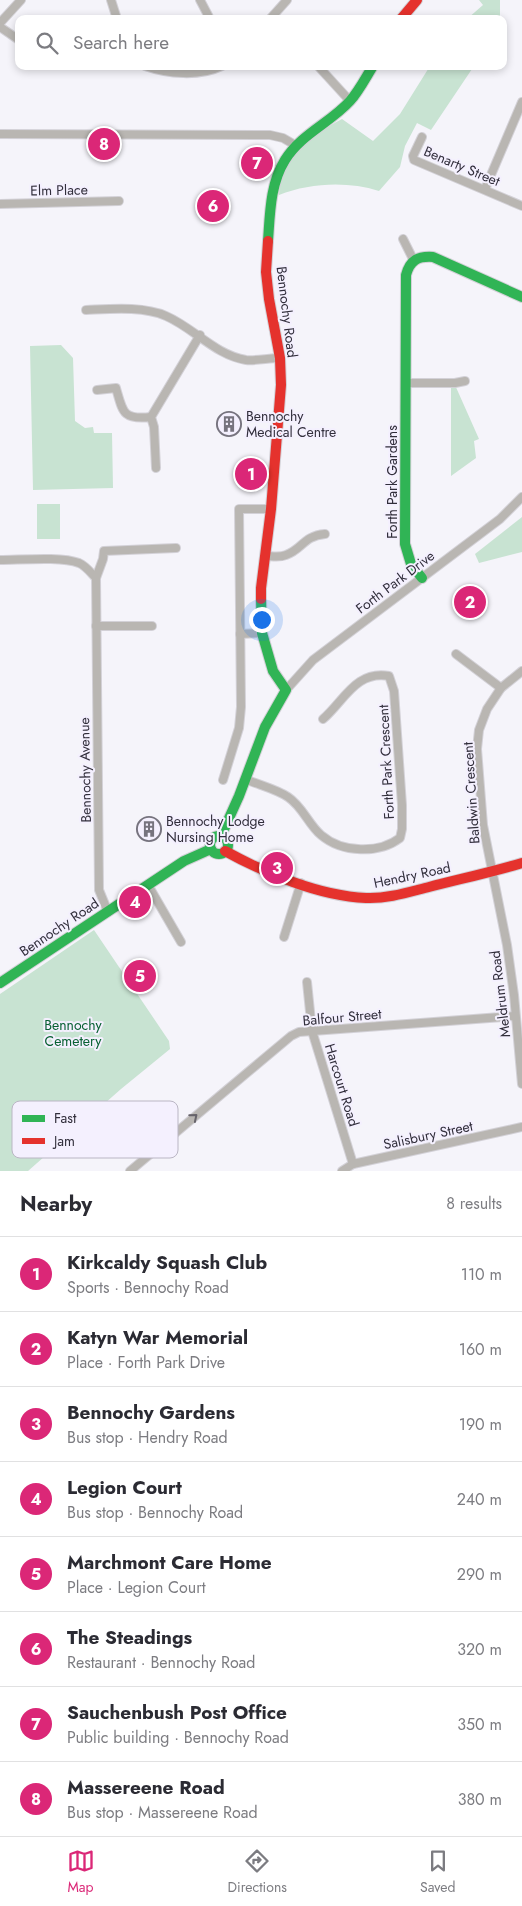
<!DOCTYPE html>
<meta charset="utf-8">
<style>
:root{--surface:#fff;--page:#f7f7f7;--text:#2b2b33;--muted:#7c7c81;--line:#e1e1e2;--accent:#db2777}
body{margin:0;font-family:Jost,sans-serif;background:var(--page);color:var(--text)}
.you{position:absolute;left:261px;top:619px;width:18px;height:18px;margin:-12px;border:4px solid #fff;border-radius:50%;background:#1a73e8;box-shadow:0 0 0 8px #1a73e833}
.badge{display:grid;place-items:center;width:32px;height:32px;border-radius:50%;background:var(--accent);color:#fff;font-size:16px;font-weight:700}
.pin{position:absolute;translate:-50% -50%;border:2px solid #fff;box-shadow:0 1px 5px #0006}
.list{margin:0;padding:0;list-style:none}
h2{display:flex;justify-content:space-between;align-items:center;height:65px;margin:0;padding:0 20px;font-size:21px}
h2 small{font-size:16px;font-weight:400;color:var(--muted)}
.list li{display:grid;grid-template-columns:32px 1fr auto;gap:15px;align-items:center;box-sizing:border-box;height:75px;padding:0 20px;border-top:1px solid var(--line)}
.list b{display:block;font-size:19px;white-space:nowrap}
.list p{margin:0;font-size:16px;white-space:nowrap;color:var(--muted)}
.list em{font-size:16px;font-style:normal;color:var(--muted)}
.icon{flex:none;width:28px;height:28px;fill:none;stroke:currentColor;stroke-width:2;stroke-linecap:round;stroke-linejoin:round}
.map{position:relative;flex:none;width:522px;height:1171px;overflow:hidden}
.search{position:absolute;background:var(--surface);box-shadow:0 2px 8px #0003;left:15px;right:15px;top:15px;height:55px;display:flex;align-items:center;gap:12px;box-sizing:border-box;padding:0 18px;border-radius:10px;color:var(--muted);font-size:19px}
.sheet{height:665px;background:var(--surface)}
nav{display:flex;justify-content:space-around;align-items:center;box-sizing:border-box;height:70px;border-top:1px solid var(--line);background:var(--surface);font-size:14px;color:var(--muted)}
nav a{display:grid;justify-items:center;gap:2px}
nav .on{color:var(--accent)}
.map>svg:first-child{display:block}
.green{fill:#c8e3d2}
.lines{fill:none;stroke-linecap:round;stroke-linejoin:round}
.street-casing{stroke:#d3d1d7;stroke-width:10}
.fast-casing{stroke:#d3d1d7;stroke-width:12}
.jam-casing{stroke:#d3d1d7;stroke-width:12}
.street{stroke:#b9b6b2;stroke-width:8}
.fast{stroke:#30b455;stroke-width:10}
.jam{stroke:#e5322d;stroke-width:10}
.oneway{stroke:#67646b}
.labels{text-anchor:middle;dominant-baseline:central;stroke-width:4;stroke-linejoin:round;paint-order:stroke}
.street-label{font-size:14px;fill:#312e3b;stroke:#f4f0fe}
.poi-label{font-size:14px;fill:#312e3b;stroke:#f4f0fe;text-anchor:start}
.park-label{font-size:14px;fill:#076032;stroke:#f4f0fe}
.key{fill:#f4f0fe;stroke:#bab6c4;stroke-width:1}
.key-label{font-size:14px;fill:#312e3b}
</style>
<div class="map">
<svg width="522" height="1171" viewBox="0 0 522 1171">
<rect width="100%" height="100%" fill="#f5f4fa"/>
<g class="green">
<path d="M479 0H500V19H467L483 5Z"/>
<path d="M430 66H474L431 130 417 123 405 146 400 167 379 191C347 181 310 183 279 195 280 158 312 135 342 119L373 141 400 114Z"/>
<path d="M61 345 73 358 75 421 85 428 93 427 94 433H112L113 488 33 490 30 346Z"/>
<path d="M455 385 479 439 474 441 476 458 451 476V386Z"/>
<rect x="37" y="504" width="23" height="35"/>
<path d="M522 517V552L479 563 475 554Z"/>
<path d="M94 930 169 1041 170 1049 121 1089 28 1171H0V994Z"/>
</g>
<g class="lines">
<defs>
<g id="street">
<path d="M111 0 117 19"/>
<path d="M200 0 210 19"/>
<path d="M270 19 287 0"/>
<path d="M0 23 21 0"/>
<path d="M0 27 19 40"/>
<path d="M145 66C168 74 199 77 222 66"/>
<path d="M318 66 350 101"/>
<path d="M0 134 270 135 283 138 295 145"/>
<path d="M422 137 413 156 414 160 522 206"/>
<path d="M485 189 522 102"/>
<path d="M0 204 119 201"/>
<path d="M403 239 413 259"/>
<path d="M86 310C111 309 143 306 166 316 194 328 215 355 246 360 256 361 269 358 280 358"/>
<path d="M407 383H455L465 381"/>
<path d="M97 390 116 388C123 413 123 420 151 417"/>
<path d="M156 468 154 427 151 417 200 335"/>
<path d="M265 556C272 556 279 558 286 555 303 549 303 536 325 534"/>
<path d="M0 560C20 560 61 556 79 563 86 566 91 573 96 578"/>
<path d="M96 626H152"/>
<path d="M240 634 262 633"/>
<path d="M456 654 501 688"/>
<path d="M522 671 501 688 487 709 479 730 477 749 483 825 507 945 514 995 522 1084"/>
<path d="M286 690 313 660 500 519 522 497"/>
<path d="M245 779C259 785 276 789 288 797 303 807 308 824 321 835 342 853 379 854 400 838L402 829V805L394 691 389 676C356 670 344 701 323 719"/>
<path d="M223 780 239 728 241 707 239 509H271"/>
<path d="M148 885 181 942"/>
<path d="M108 912 99 890 96 578 103 559 104 551 176 548"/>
<path d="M284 937 301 883"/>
<path d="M307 982 312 1031 353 1164"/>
<path d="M130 1171 291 1036 299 1032 515 1016"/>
<path d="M342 1171 353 1164 522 1127"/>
</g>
<g id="fast">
<path d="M268 241C270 214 270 184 285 160 301 134 330 123 350 101 359 91 366 77 373 66"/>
<path d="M422 578 411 564 405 544 406 275C410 260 418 256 433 257L522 297"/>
<path d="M221 836 239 796 265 727 286 690 273 671 262 633 261 599"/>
<circle cx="219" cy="845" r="9"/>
<path d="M0 983 184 861 211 849"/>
</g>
<g id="jam">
<path d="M401 19 417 0"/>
<path d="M261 599V588L271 509 281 385 280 358 269 299 266 272 268 241"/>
<path d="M225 851C265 873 319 896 366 898 387 899 409 892 429 887 460 879 492 872 522 863"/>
</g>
</defs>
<use href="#street" class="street-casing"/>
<use href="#fast" class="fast-casing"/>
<use href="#jam" class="jam-casing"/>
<use href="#street" class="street"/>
<use href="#fast" class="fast"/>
<use href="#jam" class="jam"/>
</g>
<defs><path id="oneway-chevron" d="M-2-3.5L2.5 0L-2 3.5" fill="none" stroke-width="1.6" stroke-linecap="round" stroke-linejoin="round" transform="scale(1.25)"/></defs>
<use class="oneway" href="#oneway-chevron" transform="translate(194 1117) rotate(-40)"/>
<defs>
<symbol id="building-ring" viewBox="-11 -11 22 22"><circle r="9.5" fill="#f4f0fe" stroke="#76737e" stroke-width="1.5"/><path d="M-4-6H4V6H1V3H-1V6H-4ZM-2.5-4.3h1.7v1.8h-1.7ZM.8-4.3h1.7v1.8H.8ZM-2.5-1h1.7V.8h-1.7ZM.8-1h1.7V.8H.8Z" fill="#76737e"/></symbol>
</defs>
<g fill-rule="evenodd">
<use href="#building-ring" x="215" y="410" width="28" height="28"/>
<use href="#building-ring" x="135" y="815" width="28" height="28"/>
</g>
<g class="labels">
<g class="street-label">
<text transform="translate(462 166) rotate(23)">Benarty Street</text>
<text transform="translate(59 190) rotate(-1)">Elm Place</text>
<text transform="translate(287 312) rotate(83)">Bennochy Road</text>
<text transform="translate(392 482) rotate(-90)">Forth Park Gardens</text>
<text transform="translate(395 582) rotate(-37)">Forth Park Drive</text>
<text transform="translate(386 762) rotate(-93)">Forth Park Crescent</text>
<text transform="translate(85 770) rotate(-91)">Bennochy Avenue</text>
<text transform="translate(471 793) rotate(-94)">Baldwin Crescent</text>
<text transform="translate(412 875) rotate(-12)">Hendry Road</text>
<text transform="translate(59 927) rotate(-34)">Bennochy Road</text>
<text transform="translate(500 994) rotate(-97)">Meldrum Road</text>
<text transform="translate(342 1017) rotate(-5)">Balfour Street</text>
<text transform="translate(342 1085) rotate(73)">Harcourt Road</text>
<text transform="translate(428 1135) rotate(-12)">Salisbury Street</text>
</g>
<g class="poi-label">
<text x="246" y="416">Bennochy<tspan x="246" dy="16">Medical Centre</tspan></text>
<text x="166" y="821">Bennochy Lodge<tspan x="166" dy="16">Nursing Home</tspan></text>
</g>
<g class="park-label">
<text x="73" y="1025">Bennochy<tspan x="73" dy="16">Cemetery</tspan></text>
</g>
</g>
<rect x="12" y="1101" width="166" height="57" rx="8" class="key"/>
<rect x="22" y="1115" width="23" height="7" fill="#30b455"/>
<rect x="22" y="1138" width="23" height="6" fill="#e5322d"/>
<g class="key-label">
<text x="54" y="1123">Fast</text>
<text x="54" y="1146">Jam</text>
</g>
</svg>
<div class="you"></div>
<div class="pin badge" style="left:251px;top:474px">1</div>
<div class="pin badge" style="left:470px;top:602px">2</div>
<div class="pin badge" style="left:277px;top:868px">3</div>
<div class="pin badge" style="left:135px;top:902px">4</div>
<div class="pin badge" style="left:140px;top:976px">5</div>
<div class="pin badge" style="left:213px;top:206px">6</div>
<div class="pin badge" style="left:257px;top:163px">7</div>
<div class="pin badge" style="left:104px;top:144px">8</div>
<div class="search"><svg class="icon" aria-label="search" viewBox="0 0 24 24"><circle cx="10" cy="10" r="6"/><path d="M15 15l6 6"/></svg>Search here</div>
</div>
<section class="sheet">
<h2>Nearby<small>8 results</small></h2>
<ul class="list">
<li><span class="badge">1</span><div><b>Kirkcaldy Squash Club</b><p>Sports · Bennochy Road</p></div><em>110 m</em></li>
<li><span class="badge">2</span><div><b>Katyn War Memorial</b><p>Place · Forth Park Drive</p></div><em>160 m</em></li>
<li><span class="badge">3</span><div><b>Bennochy Gardens</b><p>Bus stop · Hendry Road</p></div><em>190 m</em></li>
<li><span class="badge">4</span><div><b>Legion Court</b><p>Bus stop · Bennochy Road</p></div><em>240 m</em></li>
<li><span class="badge">5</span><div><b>Marchmont Care Home</b><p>Place · Legion Court</p></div><em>290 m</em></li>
<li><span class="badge">6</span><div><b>The Steadings</b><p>Restaurant · Bennochy Road</p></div><em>320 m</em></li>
<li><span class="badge">7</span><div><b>Sauchenbush Post Office</b><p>Public building · Bennochy Road</p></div><em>350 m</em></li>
<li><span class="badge">8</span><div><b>Massereene Road</b><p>Bus stop · Massereene Road</p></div><em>380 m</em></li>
</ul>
</section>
<nav>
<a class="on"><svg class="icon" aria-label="map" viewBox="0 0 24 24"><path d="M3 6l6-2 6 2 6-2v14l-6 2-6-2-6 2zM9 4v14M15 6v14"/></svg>Map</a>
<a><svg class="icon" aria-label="directions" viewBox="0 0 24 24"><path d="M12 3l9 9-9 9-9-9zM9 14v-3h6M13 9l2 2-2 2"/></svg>Directions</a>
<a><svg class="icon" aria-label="saved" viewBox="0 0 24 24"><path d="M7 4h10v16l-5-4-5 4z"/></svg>Saved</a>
</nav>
